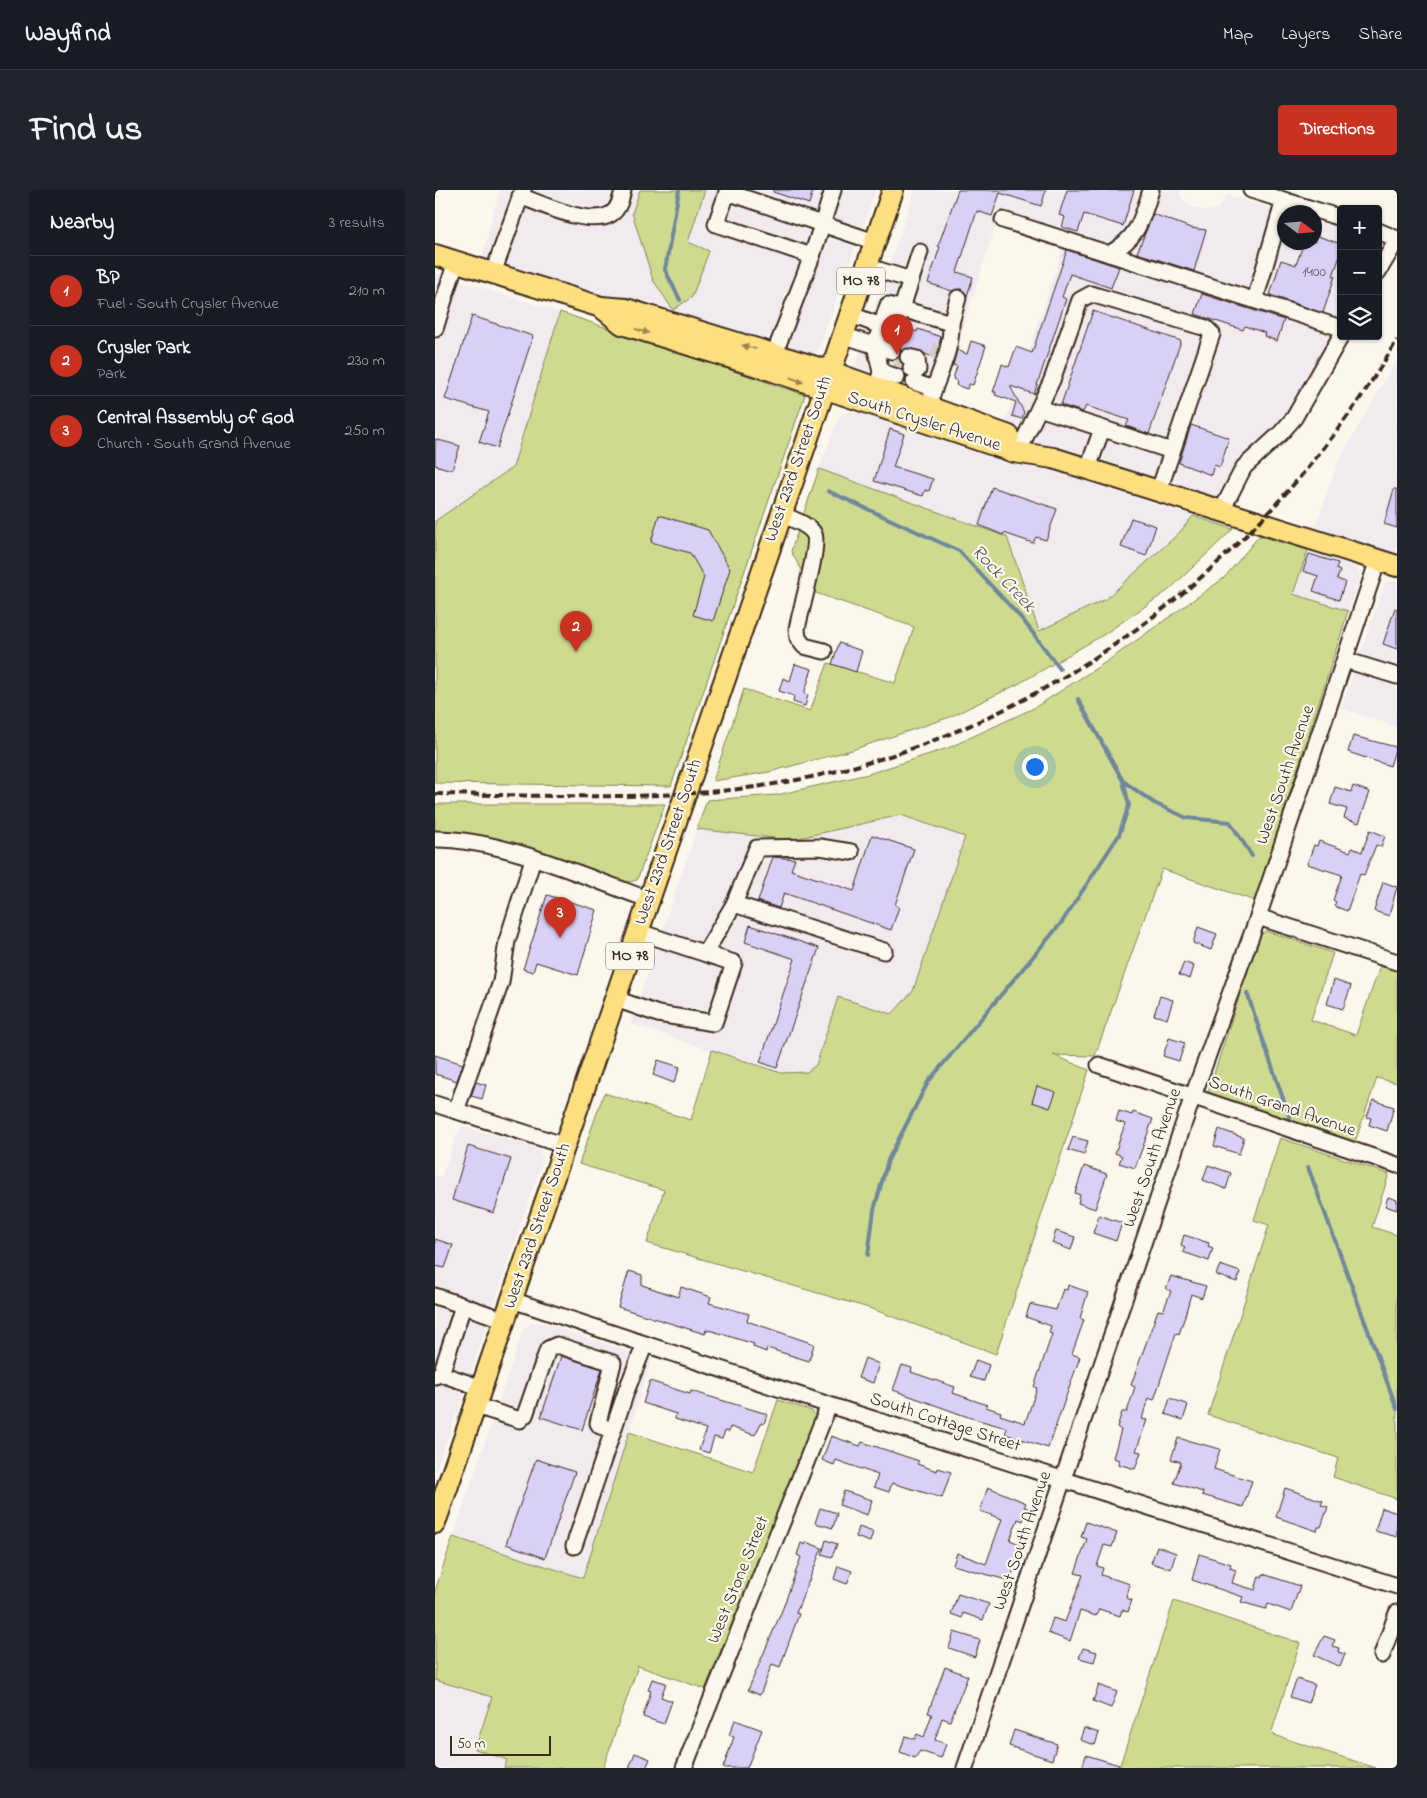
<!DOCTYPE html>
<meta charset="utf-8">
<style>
:root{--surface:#171b24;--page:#20242c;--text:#f1f3f6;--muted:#9ea1a6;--line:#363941;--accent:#c8321e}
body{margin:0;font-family:"Indie Flower",sans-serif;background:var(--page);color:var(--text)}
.controls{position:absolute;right:15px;top:15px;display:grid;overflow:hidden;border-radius:5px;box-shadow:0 1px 4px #0004}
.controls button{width:45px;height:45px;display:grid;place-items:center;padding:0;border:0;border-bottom:1px solid var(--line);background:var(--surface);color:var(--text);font:25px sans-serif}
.compass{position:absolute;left:842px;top:15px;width:45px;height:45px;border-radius:50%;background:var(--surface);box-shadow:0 1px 4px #0004;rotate:106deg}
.scale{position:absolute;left:15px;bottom:12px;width:101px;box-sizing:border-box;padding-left:5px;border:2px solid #3b2a1e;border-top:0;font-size:14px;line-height:18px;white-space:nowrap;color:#3b2a1e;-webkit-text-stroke:4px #fbf7ec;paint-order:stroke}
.you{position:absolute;left:599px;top:576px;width:18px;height:18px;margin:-12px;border:4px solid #fff;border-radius:50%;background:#1a73e8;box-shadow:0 0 0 8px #1a73e833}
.badge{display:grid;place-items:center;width:32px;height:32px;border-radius:50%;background:var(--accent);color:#fff;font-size:16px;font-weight:700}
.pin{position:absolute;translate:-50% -41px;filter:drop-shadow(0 1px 2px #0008)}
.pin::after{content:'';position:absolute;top:26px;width:18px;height:15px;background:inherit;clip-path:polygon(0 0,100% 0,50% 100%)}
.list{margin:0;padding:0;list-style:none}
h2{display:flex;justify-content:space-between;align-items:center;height:65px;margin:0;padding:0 20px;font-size:21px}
h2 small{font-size:16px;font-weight:400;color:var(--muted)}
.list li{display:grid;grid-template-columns:32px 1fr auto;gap:15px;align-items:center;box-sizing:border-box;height:70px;padding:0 20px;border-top:1px solid var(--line)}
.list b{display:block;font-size:19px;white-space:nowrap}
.list p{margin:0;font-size:16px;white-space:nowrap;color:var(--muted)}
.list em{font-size:16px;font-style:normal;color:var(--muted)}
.icon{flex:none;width:28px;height:28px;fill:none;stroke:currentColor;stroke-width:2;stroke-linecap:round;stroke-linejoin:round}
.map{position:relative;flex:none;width:962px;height:1578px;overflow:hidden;border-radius:5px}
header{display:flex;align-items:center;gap:30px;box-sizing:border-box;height:70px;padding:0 25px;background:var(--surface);border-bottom:1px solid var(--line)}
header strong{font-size:24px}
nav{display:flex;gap:28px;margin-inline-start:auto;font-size:18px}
.intro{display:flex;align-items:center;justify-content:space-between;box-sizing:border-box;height:120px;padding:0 30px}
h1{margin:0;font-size:35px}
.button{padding:12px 22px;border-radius:5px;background:var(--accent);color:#fff;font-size:18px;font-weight:700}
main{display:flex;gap:30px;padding:0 30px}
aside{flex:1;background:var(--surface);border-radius:5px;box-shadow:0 1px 4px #0004}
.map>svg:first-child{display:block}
.built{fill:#f1ebf0}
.green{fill:#cedb8f;stroke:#848256}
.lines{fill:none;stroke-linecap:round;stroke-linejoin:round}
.stream{stroke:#71879d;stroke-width:4}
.building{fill:#d9d0f8;stroke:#3b2a1e}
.minor-tunnel{stroke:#d5cec3;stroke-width:15;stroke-dasharray:15 8;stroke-linecap:butt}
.minor-casing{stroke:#3b2a1e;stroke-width:19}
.major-casing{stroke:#3b2a1e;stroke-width:24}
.minor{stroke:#fbf7ec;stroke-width:15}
.major{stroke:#fddf80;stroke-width:20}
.rail{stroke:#3b2a1e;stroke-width:4;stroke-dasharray:8 4;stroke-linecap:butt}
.oneway{fill:#9c844f}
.labels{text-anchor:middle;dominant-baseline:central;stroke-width:4.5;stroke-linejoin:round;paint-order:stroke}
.number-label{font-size:15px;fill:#625454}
.shield{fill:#fbf7ec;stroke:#75685c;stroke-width:1}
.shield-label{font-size:16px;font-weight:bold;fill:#3b2a1e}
.street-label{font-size:18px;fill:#3b2a1e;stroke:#fbf7ec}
.water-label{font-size:19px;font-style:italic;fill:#56585d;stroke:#fbf7ec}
</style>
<header>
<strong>Wayfind</strong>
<nav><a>Map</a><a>Layers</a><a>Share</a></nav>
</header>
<div class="intro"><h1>Find us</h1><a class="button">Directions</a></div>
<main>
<aside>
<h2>Nearby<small>3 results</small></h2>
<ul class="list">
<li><span class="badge">1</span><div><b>BP</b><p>Fuel · South Crysler Avenue</p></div><em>210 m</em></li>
<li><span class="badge">2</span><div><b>Crysler Park</b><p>Park</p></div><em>230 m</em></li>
<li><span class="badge">3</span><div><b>Central Assembly of God</b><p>Church · South Grand Avenue</p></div><em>250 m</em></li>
</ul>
</aside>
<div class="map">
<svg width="962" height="1578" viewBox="0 0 962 1578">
<rect width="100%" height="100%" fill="#fbf7ec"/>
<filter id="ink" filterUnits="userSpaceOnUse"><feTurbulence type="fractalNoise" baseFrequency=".02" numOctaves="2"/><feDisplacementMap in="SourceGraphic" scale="10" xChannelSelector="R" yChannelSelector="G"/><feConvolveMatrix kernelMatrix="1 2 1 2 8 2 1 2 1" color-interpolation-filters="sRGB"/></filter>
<g filter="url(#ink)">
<g class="built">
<path d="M65 0H205L197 24 218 90 274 61 253 52 270 0H441L384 158 378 167 370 170 46 70Z"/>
<path d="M480 0H745V6L757 17 771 21 783 18 792 5 850 22 849 52H879L880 31 906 39V135L846 233 814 264 784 305 776 307 604 254 568 239 627 60 560 38 503 213 425 185 420 175Z"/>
<path d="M0 83 125 122 77 277 0 331Z"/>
<path d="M962 170V367L879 341 904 269Z"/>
<path d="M414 222 430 224 573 274 614 280 758 326 744 343 671 409 604 441 572 347 384 279 404 226Z"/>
<path d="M873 360 922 377 926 386 913 421 858 404Z"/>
<path d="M958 390 962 391V537L906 518 950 393Z"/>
<path d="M466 625 530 646 478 801 457 824 403 808 381 875 372 882 359 883H346L195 834 262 639 355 650Z"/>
<path d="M26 936 93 955 105 961 108 969 28 1206 0 1282V985L6 987Z"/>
<path d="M97 1132 109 1133 217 1169 148 1388 18 1347 88 1140Z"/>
<path d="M0 1490 57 1507 40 1559 72 1570 69 1578H0Z"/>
</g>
<g class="green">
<path d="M205 0H270L253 52 274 61 257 107 238 120 218 90 197 23Z"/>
<path d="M125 122 370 205 236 596 0 593V331L78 277Z"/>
<path d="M384 279 572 347 604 441 671 409 744 343 758 326 798 339 734 400 668 445 585 493 515 527 417 560 334 582 278 591 309 499 375 521 393 473 460 493 479 437 378 402 356 361Z"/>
<path d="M824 346 873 360 858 404 913 421 906 444 820 711 727 679 660 866 618 865 654 880 561 1164 434 1118 212 1053 229 1000 144 974 169 903 256 930 277 860 346 883 372 882 381 875 403 807 457 824 478 801 530 647 466 625 355 650 262 639 272 610 342 605 433 584 513 558 599 518 674 470 789 388Z"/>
<path d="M0 614H230L202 690 194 692C131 671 68 644 0 642Z"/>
<path d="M831 741 898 763 876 830 921 845 945 776 962 781V893L942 888 920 952 777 908 773 902 824 746Z"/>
<path d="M845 948 954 984 937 1037 962 1045V1309L898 1287 903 1268 773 1225 834 1035 819 1030Z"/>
<path d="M343 1210 377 1221 382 1228 270 1499 203 1476 168 1578H69L72 1570 40 1559 57 1507 0 1490V1401L18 1347 148 1388 194 1242 318 1282Z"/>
<path d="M739 1411 865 1453 836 1544 941 1578H684Z"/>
</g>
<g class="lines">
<g class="stream">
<path d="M244 0 230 80 245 110"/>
<path d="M393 301 524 361 588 430 625 479"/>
<path d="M688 591 719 613 752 628 795 632 817 666"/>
<path d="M812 803 857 935"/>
<path d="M873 977 962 1219"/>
<path d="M433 1065 439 1020 453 970 493 892 627 732 684 645 694 615 688 591 643 509"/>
</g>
</g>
<g class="building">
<path d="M338 0H378L374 14 338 2Z"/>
<path d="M523 0H611L606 16 565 3 557 26 542 21 522 82 538 87 532 106 526 99 517 101 493 93 505 57 503 56Z"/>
<path d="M632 0H699L688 36 649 24 643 42 627 37 630 27 624 25Z"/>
<path d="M718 24 756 38 771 40 759 81 702 63Z"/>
<path d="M880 45 906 54V63L898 86H900L888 123 835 105 846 70 861 75 869 52H880Z"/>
<path d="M632 60 684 77 676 98 635 84 627 107 631 109 599 204 575 196 589 222 587 229 577 226 581 212 560 205 561 202H558L566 178 567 174 574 177 581 157 597 163Z"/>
<path d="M767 104 849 130 842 151 829 146 830 143 810 136 808 140 760 124Z"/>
<path d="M658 121 746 151 714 244 691 236 694 230 651 216 648 222 626 215Z"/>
<path d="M37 126 98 146 62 258 44 252 54 222 10 209Z"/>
<path d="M457 133 482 142 483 139 506 147 500 168 475 158 466 161 464 154 452 149Z"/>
<path d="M536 151 551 156 538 195 534 194 532 199 521 195 522 191 518 189 522 176 518 175 522 160 532 164Z"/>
<path d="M756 235 794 248 785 277 779 275 776 285 744 273Z"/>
<path d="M455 239 469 244 458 277 498 289 494 301 490 300 488 306 439 291Z"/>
<path d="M0 249 25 256 17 280 0 275Z"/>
<path d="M557 297 622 319 611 350 601 347 598 353 569 343 568 345 544 335Z"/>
<path d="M959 299H962V338L949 334Z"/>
<path d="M224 325 273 340 295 379 278 431 258 425 269 387 255 363 216 352Z"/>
<path d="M696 328 721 336 711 366 686 357Z"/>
<path d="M874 364 903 373 901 379 905 381 902 389 910 392 904 410 878 401 883 386 868 381Z"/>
<path d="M960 418 962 419V459L948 454Z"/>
<path d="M404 453 427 461 421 482 397 474Z"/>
<path d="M360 474 377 479 369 504 373 505 370 516 358 512 359 506 344 501 348 488 355 491Z"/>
<path d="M918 546 961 557 955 576 913 562Z"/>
<path d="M918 596 935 602 924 633 909 628 912 619 895 614 900 597 916 602Z"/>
<path d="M935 640 950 646 946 657 941 655 929 685 925 684 912 721 899 716 901 712 898 710 907 685 872 674 879 655 882 656 884 651 915 662 917 658 927 662Z"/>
<path d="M437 645 479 659 460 715 464 717 456 740 349 703 344 718 323 711 338 667 360 669 356 680 419 701Z"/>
<path d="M948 692 962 697 954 726 939 721Z"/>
<path d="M112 705 162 720 143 785 101 772 98 782 88 779Z"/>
<path d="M315 735 384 758 342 878 325 872 360 769 310 752Z"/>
<path d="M763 737 782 744 776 760 758 753Z"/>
<path d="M749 772 759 776 755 789 744 785Z"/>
<path d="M899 790 916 796 908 819 892 814Z"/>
<path d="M725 806 738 810 732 829 719 825Z"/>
<path d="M734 848 750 853 744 871 728 866Z"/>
<path d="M0 865 28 874 22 891 0 884Z"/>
<path d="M223 870 245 877 239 893 218 885Z"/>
<path d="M41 892 51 895 47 909 36 906Z"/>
<path d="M602 896 621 902 615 918 597 912Z"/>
<path d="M938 910 959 917 952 941 934 935 936 928 932 927Z"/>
<path d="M684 921 697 925 698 922 718 929 700 978 684 973 687 966 680 963 690 934 681 931Z"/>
<path d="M784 939 809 948 804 964 779 956Z"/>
<path d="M638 947 653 951 649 965 633 960Z"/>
<path d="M33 956 76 969 59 1023 17 1010Z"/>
<path d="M773 975 796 983 791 999 768 990Z"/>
<path d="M649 976 672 984 660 1019 643 1013 645 1005 640 1003Z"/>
<path d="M953 1007 962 1010V1020L950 1016Z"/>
<path d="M664 1025 687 1033 681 1051 658 1043Z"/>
<path d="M621 1041 640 1047 636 1060 617 1053Z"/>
<path d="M749 1045 774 1053 773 1056 778 1058 774 1071 748 1062 750 1057 746 1055Z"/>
<path d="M0 1049 18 1055 10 1078 0 1076Z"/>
<path d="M785 1075 805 1082 802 1092 781 1085Z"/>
<path d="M194 1081 207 1085V1095L243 1107 246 1097 276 1107 274 1113 314 1124 312 1131 379 1154 374 1171 332 1158 331 1162 318 1157 319 1154 277 1141 271 1140 270 1144 183 1117Z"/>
<path d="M736 1086 771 1096 767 1108 756 1104 749 1129 744 1144 741 1143 719 1210 713 1208 707 1229 712 1230 701 1261 706 1262 700 1279 683 1274 684 1270 678 1268 686 1240 682 1237 687 1222H692L700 1197 696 1195 723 1120 728 1121 736 1101 731 1099Z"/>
<path d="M633 1095 653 1102 645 1128 649 1130 637 1164 645 1167 613 1258 570 1244 572 1238 536 1228 458 1200 467 1175 477 1178 476 1182 520 1197 518 1203 552 1215 551 1217 566 1222 565 1225 590 1233 602 1198 599 1197 617 1144 614 1143 616 1136 591 1127 595 1114 621 1120 628 1099 632 1100Z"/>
<path d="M126 1166 167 1179 147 1240 106 1227Z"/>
<path d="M430 1168 444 1174 438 1193 423 1188Z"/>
<path d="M541 1170 554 1175 549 1191 535 1187Z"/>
<path d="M215 1191 255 1204 256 1201 332 1224 329 1234 326 1233 320 1245 295 1237 294 1242 290 1241 287 1249 279 1247 274 1263 264 1260 271 1239 240 1229 241 1224 208 1213Z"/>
<path d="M735 1208 753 1215 748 1230 730 1224Z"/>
<path d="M396 1246 425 1256 427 1252 484 1271 482 1274 502 1281 503 1278 516 1282 507 1308 457 1293 454 1302 439 1297 443 1285 401 1270 399 1275 387 1270Z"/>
<path d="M743 1248 785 1259 779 1279 817 1291 808 1317 767 1305 768 1302 739 1293 746 1272 736 1269Z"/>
<path d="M101 1269 140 1282 110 1368 71 1354Z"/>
<path d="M553 1297 591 1313 589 1317 593 1318 588 1331 583 1329 575 1350 587 1355 575 1391 518 1375 522 1363 551 1374 567 1329 545 1321Z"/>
<path d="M850 1298 888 1311 886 1315 893 1317 886 1337H883L882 1341 841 1327Z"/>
<path d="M409 1301 437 1310 432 1325 404 1315Z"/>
<path d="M385 1318 402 1323 398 1338 380 1333Z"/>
<path d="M947 1318 962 1323V1347L940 1341Z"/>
<path d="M651 1332 682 1343 677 1357 669 1355 662 1376 668 1378 666 1385 695 1394 691 1408 697 1410 693 1422 687 1420 685 1426 664 1419 661 1426 645 1421 635 1451 613 1443 618 1428 630 1432 648 1385 640 1383 652 1349 646 1347Z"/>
<path d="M424 1337 438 1342 435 1352 421 1347Z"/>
<path d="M391 1350 402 1354 397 1367 387 1364Z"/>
<path d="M371 1352 387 1358 361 1423 364 1424 345 1477 337 1474 325 1505 313 1500 348 1418 366 1367 362 1365 366 1353 370 1355Z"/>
<path d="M722 1356 741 1363 736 1379 716 1373Z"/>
<path d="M764 1364 796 1374 795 1378 801 1380 797 1393 820 1400 824 1386 827 1387 828 1384 865 1396 856 1422 833 1414 831 1419 806 1412 808 1407 757 1390Z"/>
<path d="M403 1376 417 1381 412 1394 399 1389Z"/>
<path d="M523 1404 554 1414 548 1430 528 1423 527 1428 516 1424Z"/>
<path d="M519 1442 545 1450 540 1467 514 1458Z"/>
<path d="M889 1446 900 1450 897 1456 904 1458 903 1462 910 1464 905 1477 879 1465Z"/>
<path d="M648 1458 662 1462 659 1472 644 1468Z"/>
<path d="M510 1477 533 1486 515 1531 507 1528 500 1550 511 1554 506 1568 485 1561 480 1568 465 1562 470 1546 480 1549 482 1544 489 1547 497 1524 493 1523Z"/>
<path d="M217 1489 231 1493 226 1507 237 1511 229 1534 208 1527 216 1501 213 1500Z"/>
<path d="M862 1489 880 1495 873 1513 855 1507Z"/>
<path d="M664 1495 682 1502 676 1518 658 1511Z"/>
<path d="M300 1530 327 1540 312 1578H288L299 1547 294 1545Z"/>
<path d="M649 1538 664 1543 660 1555 645 1550Z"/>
<path d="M579 1540 622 1554 617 1570 574 1556Z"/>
<path d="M200 1563 215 1569 211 1578H194Z"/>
<path d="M651 1565 684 1575 683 1578H647Z"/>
</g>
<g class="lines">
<g class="minor-tunnel">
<path d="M455 153 464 128"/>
<path d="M502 169 508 148"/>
<path d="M459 173 476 178"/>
</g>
<defs>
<g id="minor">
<path d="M293 0 281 34 377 66"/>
<path d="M816 0 906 28"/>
<path d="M292 2 440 52"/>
<path d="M85 6C107 14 154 37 176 24 184 19 186 9 188 0"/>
<path d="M568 30 906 138"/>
<path d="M943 41 962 49"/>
<path d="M674 64C704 47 706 31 716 0"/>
<path d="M431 76 476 90"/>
<path d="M943 82 962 50"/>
<path d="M58 83 88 0"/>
<path d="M820 110 849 10"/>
<path d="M414 124 446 136"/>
<path d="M464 127 485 62"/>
<path d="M0 139 21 71"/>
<path d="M407 145 457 161"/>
<path d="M339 165 377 66 398 0"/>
<path d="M473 167 482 169 483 180 476 178"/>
<path d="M446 182 462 187"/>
<path d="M479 192 499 199 496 208"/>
<path d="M442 198 446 182 440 155 453 115 516 133 523 108"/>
<path d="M499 199C507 177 517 156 516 133"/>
<path d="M604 218 737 261"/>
<path d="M588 252 617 190 645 110 656 104 771 138 777 144 724 300"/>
<path d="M653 278 667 239"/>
<path d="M787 320 809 277 845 244 859 228 906 146"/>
<path d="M346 324C356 329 374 334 379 344 385 354 365 423 362 439L363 448 369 456 389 461"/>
<path d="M910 470 962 486"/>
<path d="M0 649C68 649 150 687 215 710"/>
<path d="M299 714 449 761"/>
<path d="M823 727 962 772"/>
<path d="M270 763 299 714 322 658 385 657 416 662"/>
<path d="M181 809 223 824 279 833 299 773 204 742"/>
<path d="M664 875 962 975"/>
<path d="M0 914 131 956"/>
<path d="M21 921 66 792 72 751 98 669"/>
<path d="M0 1106 70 1130"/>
<path d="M77 1110 394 1215 962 1396"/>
<path d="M6 1184 28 1116"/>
<path d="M0 1186 6 1184 47 1198"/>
<path d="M41 1216 85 1230 90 1225 113 1159 122 1155 178 1173 163 1233 165 1236 178 1240"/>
<path d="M139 1356 192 1199 210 1154"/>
<path d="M947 1465 962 1423"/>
<path d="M249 1578 394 1215"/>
<path d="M530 1578 758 906 823 727 943 370"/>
</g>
<g id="major">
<path d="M0 65 166 117 191 119 394 181 574 246"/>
<path d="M166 117 187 134 335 180 579 262 618 268 962 376"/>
<path d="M0 1333 458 0"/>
</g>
</defs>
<use href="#minor" class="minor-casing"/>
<use href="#major" class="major-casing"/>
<use href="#minor" class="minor"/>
<use href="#major" class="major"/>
<path class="rail" d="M0 604C104 605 209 611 312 598 584 563 825 385 962 150"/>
</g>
<defs><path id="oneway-solid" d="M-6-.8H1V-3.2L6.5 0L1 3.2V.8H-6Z" transform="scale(1.25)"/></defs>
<g class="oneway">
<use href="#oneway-solid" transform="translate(207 141) rotate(17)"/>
<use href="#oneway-solid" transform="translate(314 157) rotate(-164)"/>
<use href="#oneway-solid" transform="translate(362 190) rotate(19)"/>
</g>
</g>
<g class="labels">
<g class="number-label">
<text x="879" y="82">1400</text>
</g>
<g class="shield">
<rect x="402" y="77.5" width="48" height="27" rx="4"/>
<rect x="171" y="752.5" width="48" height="27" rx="4"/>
</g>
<g class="shield-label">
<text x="426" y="91">MO 78</text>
<text x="195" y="766">MO 78</text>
</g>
<g class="street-label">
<text transform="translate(489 232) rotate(18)">South Crysler Avenue</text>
<text transform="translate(364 269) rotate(-71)">West 23rd Street South</text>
<text transform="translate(851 585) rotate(-71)">West South Avenue</text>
<text transform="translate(234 652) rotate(-71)">West 23rd Street South</text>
<text transform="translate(847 917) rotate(19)">South Grand Avenue</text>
<text transform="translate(718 968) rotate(-71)">West South Avenue</text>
<text transform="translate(103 1036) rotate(-71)">West 23rd Street South</text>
<text transform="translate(510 1233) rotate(18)">South Cottage Street</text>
<text transform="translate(588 1351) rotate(-71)">West South Avenue</text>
<text transform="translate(304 1390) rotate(-68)">West Stone Street</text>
</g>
<g class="water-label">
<text transform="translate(568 389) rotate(47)">Rock Creek</text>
</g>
</g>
</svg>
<div class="controls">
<button>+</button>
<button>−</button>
<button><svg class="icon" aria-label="layers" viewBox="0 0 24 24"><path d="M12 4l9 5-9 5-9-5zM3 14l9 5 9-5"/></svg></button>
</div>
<svg class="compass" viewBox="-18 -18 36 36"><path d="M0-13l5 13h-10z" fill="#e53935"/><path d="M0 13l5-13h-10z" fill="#9ea1a6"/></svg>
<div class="scale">50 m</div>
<div class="you"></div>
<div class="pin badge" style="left:462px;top:165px">1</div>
<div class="pin badge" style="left:141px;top:462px">2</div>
<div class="pin badge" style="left:125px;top:748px">3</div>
</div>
</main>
